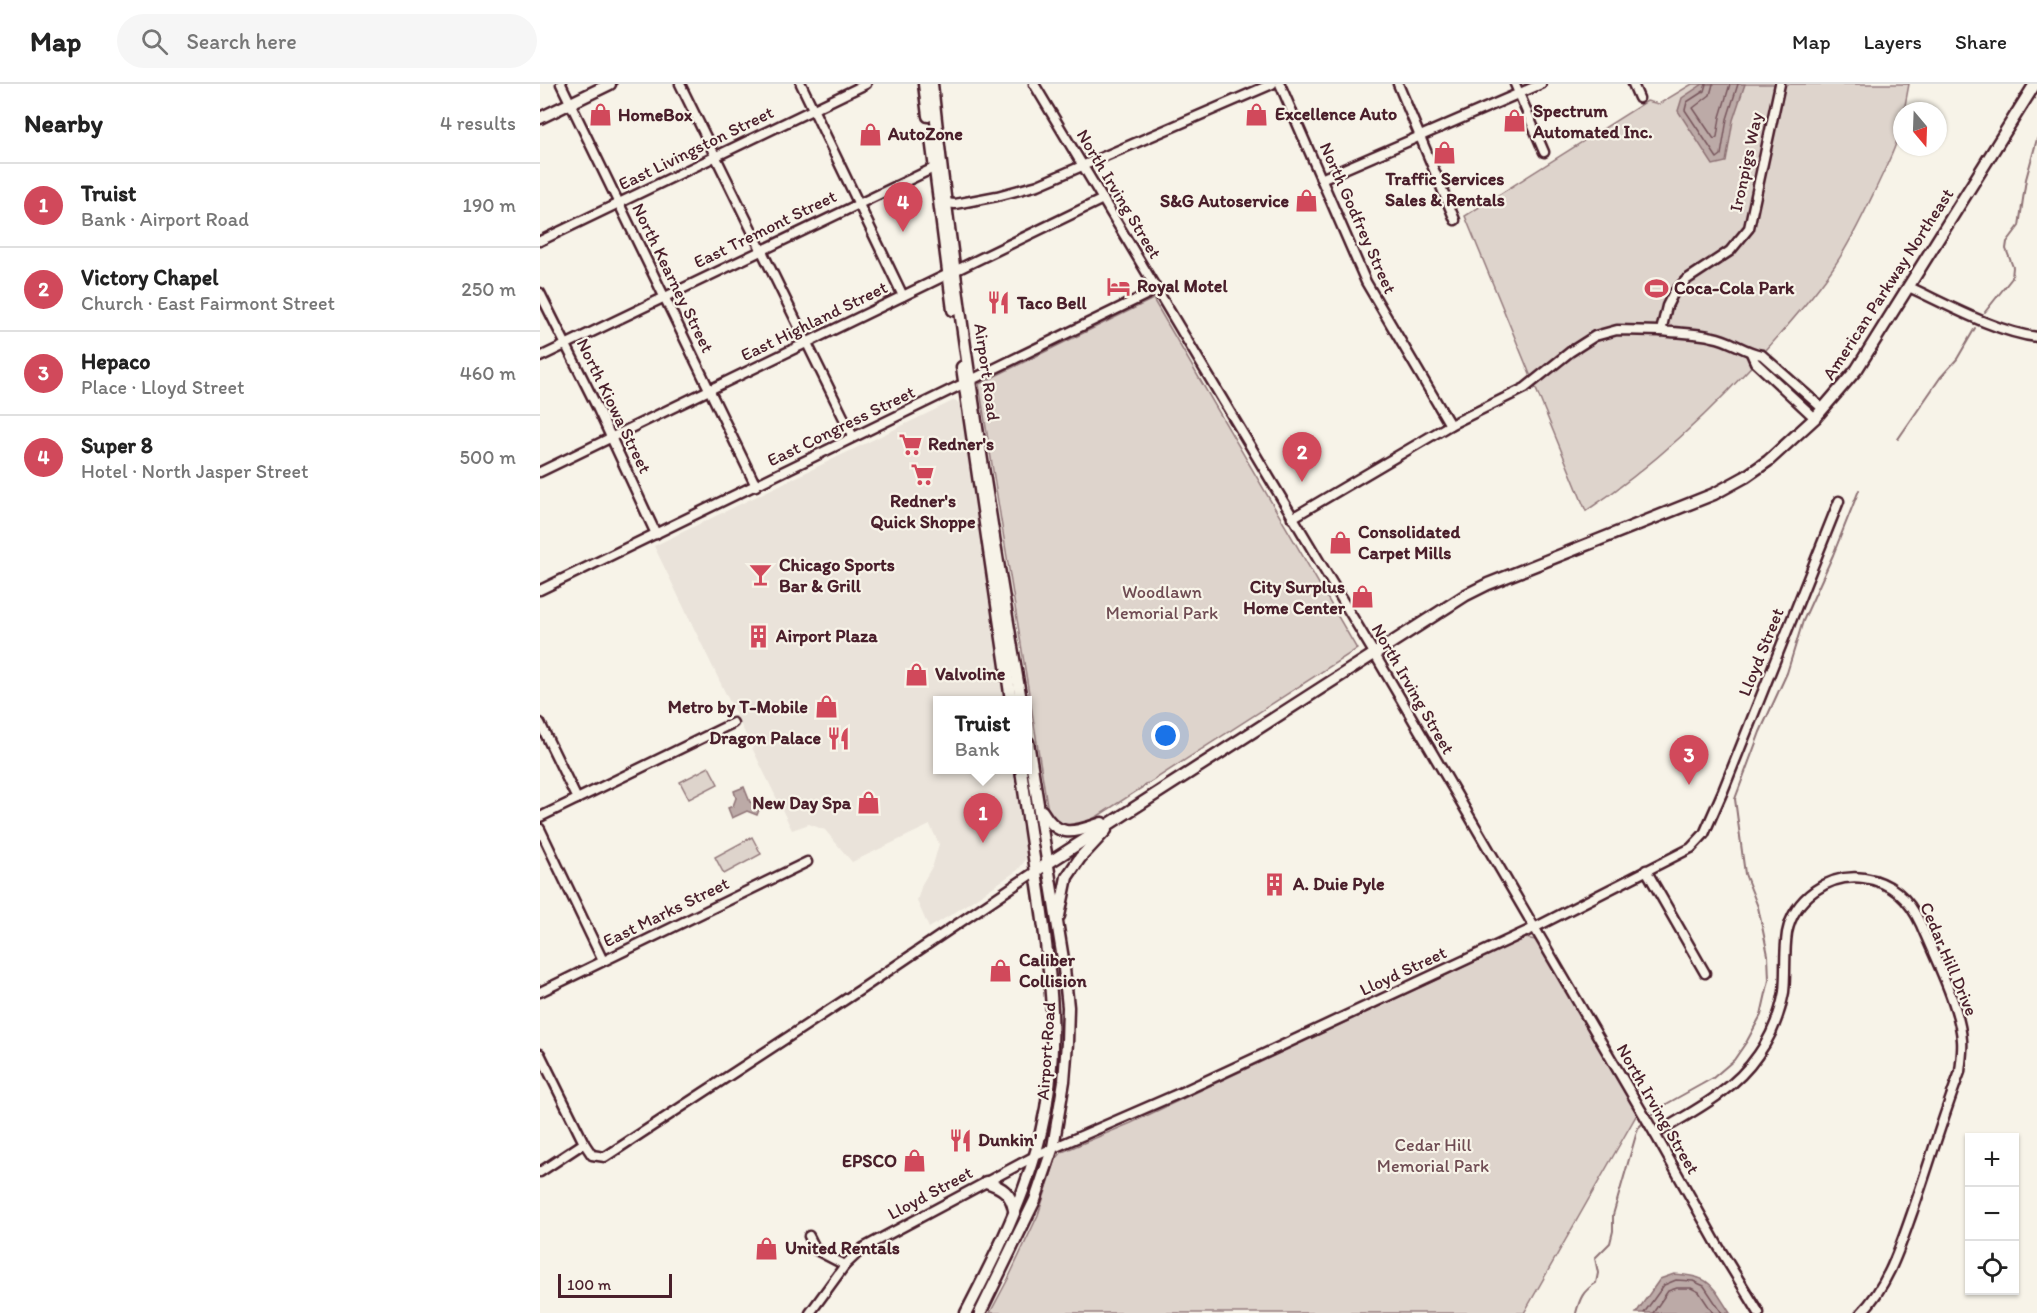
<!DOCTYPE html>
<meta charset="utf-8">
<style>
:root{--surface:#fff;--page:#f6f6f6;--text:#222;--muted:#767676;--line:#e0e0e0;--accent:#d1495b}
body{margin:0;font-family:Itim,sans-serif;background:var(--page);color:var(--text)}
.controls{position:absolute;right:18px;bottom:18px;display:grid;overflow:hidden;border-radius:0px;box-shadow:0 2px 4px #0004}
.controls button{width:54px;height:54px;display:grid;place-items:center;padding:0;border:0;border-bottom:2px solid var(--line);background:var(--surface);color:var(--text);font:30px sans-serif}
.compass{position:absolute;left:1353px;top:18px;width:54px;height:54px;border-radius:50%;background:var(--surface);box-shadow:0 2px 4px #0004;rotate:161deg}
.scale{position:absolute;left:18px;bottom:15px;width:114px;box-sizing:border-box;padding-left:6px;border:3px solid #4a1f2b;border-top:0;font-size:16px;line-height:21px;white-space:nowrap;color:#4a1f2b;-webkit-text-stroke:4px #f7f3e8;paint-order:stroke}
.you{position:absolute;left:626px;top:652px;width:21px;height:21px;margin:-15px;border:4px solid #fff;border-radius:50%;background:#1a73e8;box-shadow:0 0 0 9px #1a73e833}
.badge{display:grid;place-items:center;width:39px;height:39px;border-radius:50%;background:var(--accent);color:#fff;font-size:20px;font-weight:700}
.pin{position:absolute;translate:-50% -50px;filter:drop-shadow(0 2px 3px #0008)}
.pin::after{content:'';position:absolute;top:32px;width:21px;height:18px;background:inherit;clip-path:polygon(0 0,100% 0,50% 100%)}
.popup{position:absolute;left:393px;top:612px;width:99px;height:78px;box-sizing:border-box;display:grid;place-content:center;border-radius:0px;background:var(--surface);filter:drop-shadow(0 2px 4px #0005);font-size:20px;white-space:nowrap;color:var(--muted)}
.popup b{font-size:22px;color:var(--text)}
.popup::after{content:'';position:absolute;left:50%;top:100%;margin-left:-12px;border:12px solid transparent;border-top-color:var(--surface)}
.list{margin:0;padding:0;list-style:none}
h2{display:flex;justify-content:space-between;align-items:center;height:78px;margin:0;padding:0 24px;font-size:26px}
h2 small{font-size:20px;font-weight:400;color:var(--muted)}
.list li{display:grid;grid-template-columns:39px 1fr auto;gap:18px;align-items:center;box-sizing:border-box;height:84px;padding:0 24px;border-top:2px solid var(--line)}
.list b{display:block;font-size:22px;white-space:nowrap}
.list p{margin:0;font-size:20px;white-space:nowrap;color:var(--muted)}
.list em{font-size:20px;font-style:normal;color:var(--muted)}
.icon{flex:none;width:33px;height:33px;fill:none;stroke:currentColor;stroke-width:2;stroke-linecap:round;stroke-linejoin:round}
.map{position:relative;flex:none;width:1497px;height:1229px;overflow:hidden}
header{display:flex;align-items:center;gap:36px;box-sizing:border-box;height:84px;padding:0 30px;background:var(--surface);border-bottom:2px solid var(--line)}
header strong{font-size:28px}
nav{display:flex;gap:33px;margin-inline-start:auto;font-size:21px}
.search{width:420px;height:54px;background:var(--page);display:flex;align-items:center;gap:15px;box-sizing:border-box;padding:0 21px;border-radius:33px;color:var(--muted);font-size:22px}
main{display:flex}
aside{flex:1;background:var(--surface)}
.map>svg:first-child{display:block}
.built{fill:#eae3da}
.green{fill:#ded4cc;stroke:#947a7c;stroke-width:1.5}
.water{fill:#bcaaa7;stroke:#8e7275;stroke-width:1.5}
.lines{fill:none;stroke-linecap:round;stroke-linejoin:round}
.shore{stroke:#78575d;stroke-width:1.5}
.stream{stroke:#8e7275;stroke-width:2}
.minor-casing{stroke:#4a1f2b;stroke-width:13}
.major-casing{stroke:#4a1f2b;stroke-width:15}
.minor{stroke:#f7f3e8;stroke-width:8}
.major{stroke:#f7f3e8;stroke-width:10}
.labels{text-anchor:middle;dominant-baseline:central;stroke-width:4.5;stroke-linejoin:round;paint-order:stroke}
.poi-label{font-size:18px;font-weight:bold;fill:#4a1f2b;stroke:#f7f3e8;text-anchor:start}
.street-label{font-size:18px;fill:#4a1f2b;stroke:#f7f3e8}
.park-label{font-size:18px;fill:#6f4c53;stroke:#f7f3e8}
</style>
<header>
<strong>Map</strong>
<div class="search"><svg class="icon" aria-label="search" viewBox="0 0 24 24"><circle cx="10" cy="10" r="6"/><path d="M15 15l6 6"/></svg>Search here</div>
<nav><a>Map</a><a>Layers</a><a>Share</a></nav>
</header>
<main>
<aside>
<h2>Nearby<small>4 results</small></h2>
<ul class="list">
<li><span class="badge">1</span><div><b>Truist</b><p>Bank · Airport Road</p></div><em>190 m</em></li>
<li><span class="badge">2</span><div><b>Victory Chapel</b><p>Church · East Fairmont Street</p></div><em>250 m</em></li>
<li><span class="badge">3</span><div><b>Hepaco</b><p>Place · Lloyd Street</p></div><em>460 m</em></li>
<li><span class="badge">4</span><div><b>Super 8</b><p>Hotel · North Jasper Street</p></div><em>500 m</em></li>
</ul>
</aside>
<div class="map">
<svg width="1497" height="1229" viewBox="0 0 1497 1229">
<rect width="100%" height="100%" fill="#f7f3e8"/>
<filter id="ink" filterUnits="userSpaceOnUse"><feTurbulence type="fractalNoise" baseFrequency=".0167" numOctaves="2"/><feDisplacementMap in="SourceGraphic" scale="12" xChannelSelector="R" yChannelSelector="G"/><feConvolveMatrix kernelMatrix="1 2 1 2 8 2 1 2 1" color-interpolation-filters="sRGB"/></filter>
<g filter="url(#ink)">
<path class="built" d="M415 316 421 321 465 616H398V686H474L486 772 484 778 478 786 417 827 389 844 377 817 382 800 393 781 399 760 390 741 312 778 285 746 269 740 252 746 114 462Z"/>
<g class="green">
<path d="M1152 0H1369L1364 27H1362C1362 54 1349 76 1338 100 1325 127 1312 156 1295 181 1278 207 1256 232 1235 256 1180 319 1117 380 1046 427L925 132 1107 17 1119 20Z"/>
<path d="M613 215 817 565 558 732C540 741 536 744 516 740L508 727 439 300Z"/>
<path d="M169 683 178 700 149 715 140 698Z"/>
<path d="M212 753 221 770 184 790 175 773Z"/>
<path d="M985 854 996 856 1097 1030 984 1229H450L468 1195 498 1131 516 1075 522 1068 591 1039Z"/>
</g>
<g class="water">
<path d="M1163 0H1205L1193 36 1186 78 1173 81 1138 27 1142 14Z"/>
<path d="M204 703 210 718 221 721 217 731 207 727 192 734 188 724 193 722 196 714 194 707Z"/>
<path d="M1134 1190C1171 1192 1171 1200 1190 1229H1096L1120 1195Z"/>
</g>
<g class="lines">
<g class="shore">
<path d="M1166 0 1164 7 1147 18 1145 26 1177 74 1181 71 1187 35 1198 0"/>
<path d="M1173 0 1170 11 1153 24 1174 55 1177 53 1180 33 1190 0"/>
<path d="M1104 1229 1124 1201 1136 1196 1153 1197 1164 1202 1182 1229"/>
<path d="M1113 1229 1128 1207 1137 1204H1151L1159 1208 1173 1229"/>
</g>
<g class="stream">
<path d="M1445 228 1472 194 1473 183 1466 165 1467 158 1479 142 1486 95 1497 55"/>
<path d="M1358 355 1400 294 1417 275 1435 244"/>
<path d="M1110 1033 1121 1023 1173 994 1194 976 1207 957 1221 931 1229 896 1228 871 1218 823 1205 790 1195 715 1220 648 1247 589 1263 537 1293 471 1319 406"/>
<path d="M1036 1229C1040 1214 1043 1207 1056 1199L1058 1189 1055 1174 1070 1159 1073 1147V1131L1098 1044 1105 1037"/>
</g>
<defs>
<g id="minor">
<path d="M21 0 216 402"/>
<path d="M140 0 313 353"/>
<path d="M261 0 363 212"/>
<path d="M494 0 834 569 1115 1050 1178 1162 1219 1229"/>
<path d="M740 0 826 198 910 341"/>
<path d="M858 0 915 136"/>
<path d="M975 0 1004 68"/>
<path d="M1093 0 1099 14"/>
<path d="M1240 0 1209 144 1190 167 1146 196 1133 210 1127 222 1121 247C1138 249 1157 249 1173 253 1191 256 1204 268 1222 271L1283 325"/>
<path d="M781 95 1001 0"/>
<path d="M405 119 415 120 457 112 498 101 732 0"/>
<path d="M0 157 326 0"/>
<path d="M1369 203C1406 220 1456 248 1497 253"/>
<path d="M0 209 57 323 116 450"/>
<path d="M1211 269 1215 278 1275 334"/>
<path d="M0 273 398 82"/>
<path d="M0 388 563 115"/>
<path d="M752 434 910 341 985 304 1030 268 1055 252 1077 246 1121 247"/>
<path d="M0 506 616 206"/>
<path d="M0 639 37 715"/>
<path d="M0 733 193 639"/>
<path d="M0 745 63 877"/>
<path d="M1106 786 1165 889"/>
<path d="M0 908 267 778"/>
<path d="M0 970 44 1059 52 1071 65 1073 320 906 496 787"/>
<path d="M1115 1050C1152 1028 1193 1008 1218 971 1231 953 1240 930 1244 908 1246 889 1244 869 1247 849 1254 814 1289 789 1324 794 1352 798 1370 816 1381 841 1394 872 1420 923 1422 956 1423 966 1421 977 1420 988 1402 1035 1388 1084 1371 1132 1359 1166 1347 1203 1321 1229"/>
<path d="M0 1088 44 1059"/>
<path d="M269 1152 276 1166 305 1181"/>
<path d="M270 1229 305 1181 323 1164 495 1072 640 1009 994 844 1151 764 1164 750 1183 707 1299 417"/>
</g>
<g id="major">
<path d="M384 0 388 32"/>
<path d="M392 0C414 206 446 412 481 616"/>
<path d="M0 34 70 0"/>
<path d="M391 54 413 226"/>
<path d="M422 283 471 616"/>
<path d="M502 727C519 756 534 748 562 739"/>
<path d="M496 787 926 511 948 500 1174 410 1205 393 1228 377 1275 334 1317 285 1495 0"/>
<path d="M519 832 527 793 540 774 566 746"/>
<path d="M446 1098C462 1103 471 1109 474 1126"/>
<path d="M426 1229C455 1173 487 1110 501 1048 521 966 511 889 499 808 493 767 487 726 481 686"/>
<path d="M440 1229 495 1116 513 1063 524 997 527 959 528 923 523 875 488 658"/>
</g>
</defs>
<use href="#minor" class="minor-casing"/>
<use href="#major" class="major-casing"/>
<use href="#minor" class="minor"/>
<use href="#major" class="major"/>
</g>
</g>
<defs>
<symbol id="shop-bare" viewBox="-9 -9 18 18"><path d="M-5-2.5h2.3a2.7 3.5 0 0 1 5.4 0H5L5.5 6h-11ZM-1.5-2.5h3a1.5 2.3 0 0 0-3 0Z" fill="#d1495b" stroke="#f7f3e8" stroke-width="2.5" paint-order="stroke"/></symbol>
<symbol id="hotel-bare" viewBox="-9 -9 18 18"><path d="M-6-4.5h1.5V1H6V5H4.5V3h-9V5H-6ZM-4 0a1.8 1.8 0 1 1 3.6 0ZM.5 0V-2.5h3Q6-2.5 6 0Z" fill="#d1495b" stroke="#f7f3e8" stroke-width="2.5" paint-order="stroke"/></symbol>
<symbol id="stadium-bare" viewBox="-9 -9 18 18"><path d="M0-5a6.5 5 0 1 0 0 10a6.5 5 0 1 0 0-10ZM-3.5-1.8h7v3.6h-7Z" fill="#d1495b" stroke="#f7f3e8" stroke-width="2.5" paint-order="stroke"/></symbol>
<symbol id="restaurant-bare" viewBox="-9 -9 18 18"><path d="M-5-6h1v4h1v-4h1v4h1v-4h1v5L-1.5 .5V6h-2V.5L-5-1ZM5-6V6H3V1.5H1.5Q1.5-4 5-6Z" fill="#d1495b" stroke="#f7f3e8" stroke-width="2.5" paint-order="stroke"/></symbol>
<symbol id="supermarket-bare" viewBox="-9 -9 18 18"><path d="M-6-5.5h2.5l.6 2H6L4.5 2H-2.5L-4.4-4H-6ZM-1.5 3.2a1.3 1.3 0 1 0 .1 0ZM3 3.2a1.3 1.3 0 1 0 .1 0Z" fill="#d1495b" stroke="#f7f3e8" stroke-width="2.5" paint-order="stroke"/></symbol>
<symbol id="bar-bare" viewBox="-9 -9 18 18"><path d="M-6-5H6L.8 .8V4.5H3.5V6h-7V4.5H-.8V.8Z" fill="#d1495b" stroke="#f7f3e8" stroke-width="2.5" paint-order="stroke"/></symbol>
<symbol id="building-bare" viewBox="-9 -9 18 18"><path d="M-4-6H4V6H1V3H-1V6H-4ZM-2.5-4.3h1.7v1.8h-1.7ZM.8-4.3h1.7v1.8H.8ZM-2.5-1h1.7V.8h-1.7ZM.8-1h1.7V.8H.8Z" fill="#d1495b" stroke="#f7f3e8" stroke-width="2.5" paint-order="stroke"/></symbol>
</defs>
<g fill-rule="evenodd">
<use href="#shop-bare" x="700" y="14" width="33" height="33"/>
<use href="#shop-bare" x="44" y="14" width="33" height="33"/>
<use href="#shop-bare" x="958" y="20" width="33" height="33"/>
<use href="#shop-bare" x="314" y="34" width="33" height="33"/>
<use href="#shop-bare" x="888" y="52" width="33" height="33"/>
<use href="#shop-bare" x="750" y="100" width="33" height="33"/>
<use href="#hotel-bare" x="562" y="186" width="33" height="33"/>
<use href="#stadium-bare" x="1100" y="188" width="33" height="33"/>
<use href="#restaurant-bare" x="442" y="202" width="33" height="33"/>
<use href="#supermarket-bare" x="354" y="344" width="33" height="33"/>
<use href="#supermarket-bare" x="366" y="374" width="33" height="33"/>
<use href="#shop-bare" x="784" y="442" width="33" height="33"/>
<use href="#bar-bare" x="204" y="474" width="33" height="33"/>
<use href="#shop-bare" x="806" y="496" width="33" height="33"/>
<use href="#building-bare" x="202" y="536" width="33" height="33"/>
<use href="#shop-bare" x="360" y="574" width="33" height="33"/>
<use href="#shop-bare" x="270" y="606" width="33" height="33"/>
<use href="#restaurant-bare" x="282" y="638" width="33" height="33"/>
<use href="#shop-bare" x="312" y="702" width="33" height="33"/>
<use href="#building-bare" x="718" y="784" width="33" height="33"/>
<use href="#shop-bare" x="444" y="870" width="33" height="33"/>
<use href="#restaurant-bare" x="404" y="1040" width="33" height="33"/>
<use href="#shop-bare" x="358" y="1060" width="33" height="33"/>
<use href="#shop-bare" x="210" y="1148" width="33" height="33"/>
</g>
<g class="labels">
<g class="poi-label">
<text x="993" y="27">Spectrum<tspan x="993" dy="21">Automated Inc.</tspan></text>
<text x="735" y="30">Excellence Auto</text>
<text x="78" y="31">HomeBox</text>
<text x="348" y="50">AutoZone</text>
<text x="905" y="95" text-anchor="middle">Traffic Services<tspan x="905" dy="21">Sales &amp; Rentals</tspan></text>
<text x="749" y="117" text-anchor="end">S&amp;G Autoservice</text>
<text x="597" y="202">Royal Motel</text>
<text x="1134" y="204">Coca-Cola Park</text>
<text x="477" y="219">Taco Bell</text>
<text x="388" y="360">Redner's</text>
<text x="383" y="417" text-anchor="middle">Redner's<tspan x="383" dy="21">Quick Shoppe</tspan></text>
<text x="818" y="448">Consolidated<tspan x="818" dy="21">Carpet Mills</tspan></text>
<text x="239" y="481">Chicago Sports<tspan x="239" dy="21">Bar &amp; Grill</tspan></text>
<text x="805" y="503" text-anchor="end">City Surplus<tspan x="805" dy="21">Home Center</tspan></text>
<text x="236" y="552">Airport Plaza</text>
<text x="395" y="590">Valvoline</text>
<text x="268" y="623" text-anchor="end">Metro by T-Mobile</text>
<text x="281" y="654" text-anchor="end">Dragon Palace</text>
<text x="311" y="719" text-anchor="end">New Day Spa</text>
<text x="753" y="800">A. Duie Pyle</text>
<text x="479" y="876">Caliber<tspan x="479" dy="21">Collision</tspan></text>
<text x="438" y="1056">Dunkin'</text>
<text x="357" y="1077" text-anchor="end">EPSCO</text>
<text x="245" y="1164">United Rentals</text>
</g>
<g class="street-label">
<text transform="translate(156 64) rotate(-26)">East Livingston Street</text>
<text transform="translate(1206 78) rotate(-78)">Ironpigs Way</text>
<text transform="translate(579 110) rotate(59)">North Irving Street</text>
<text transform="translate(818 134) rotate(66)">North Godfrey Street</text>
<text transform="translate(225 145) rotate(-26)">East Tremont Street</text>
<text transform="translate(133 194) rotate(64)">North Kearney Street</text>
<text transform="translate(1348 200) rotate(-57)">American Parkway Northeast</text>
<text transform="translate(274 237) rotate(-26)">East Highland Street</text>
<text transform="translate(447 288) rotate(82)">Airport Road</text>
<text transform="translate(74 322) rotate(64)">North Kiowa Street</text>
<text transform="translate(301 342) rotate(-26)">East Congress Street</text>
<text transform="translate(1221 568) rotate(-68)">Lloyd Street</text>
<text transform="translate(873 605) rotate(60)">North Irving Street</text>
<text transform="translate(126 828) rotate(-26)">East Marks Street</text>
<text transform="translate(1409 875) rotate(67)">Cedar Hill Drive</text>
<text transform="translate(863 887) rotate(-25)">Lloyd Street</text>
<text transform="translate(506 967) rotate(-86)">Airport Road</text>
<text transform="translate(1118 1025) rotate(60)">North Irving Street</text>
<text transform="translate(390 1109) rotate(-28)">Lloyd Street</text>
</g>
<g class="park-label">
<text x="622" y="508">Woodlawn<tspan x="622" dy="21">Memorial Park</tspan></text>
<text x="893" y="1061">Cedar Hill<tspan x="893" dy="21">Memorial Park</tspan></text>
</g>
</g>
</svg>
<div class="controls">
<button>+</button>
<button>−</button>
<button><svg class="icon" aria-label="locate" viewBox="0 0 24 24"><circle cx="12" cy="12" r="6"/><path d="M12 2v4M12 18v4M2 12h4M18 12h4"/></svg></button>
</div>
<svg class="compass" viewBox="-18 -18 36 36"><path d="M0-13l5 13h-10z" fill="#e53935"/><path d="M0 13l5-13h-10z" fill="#767676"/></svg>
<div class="scale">100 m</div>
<div class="you"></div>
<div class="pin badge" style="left:443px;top:759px">1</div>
<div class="popup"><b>Truist</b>Bank</div>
<div class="pin badge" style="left:762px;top:398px">2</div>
<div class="pin badge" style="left:1149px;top:701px">3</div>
<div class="pin badge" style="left:363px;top:148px">4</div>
</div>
</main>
